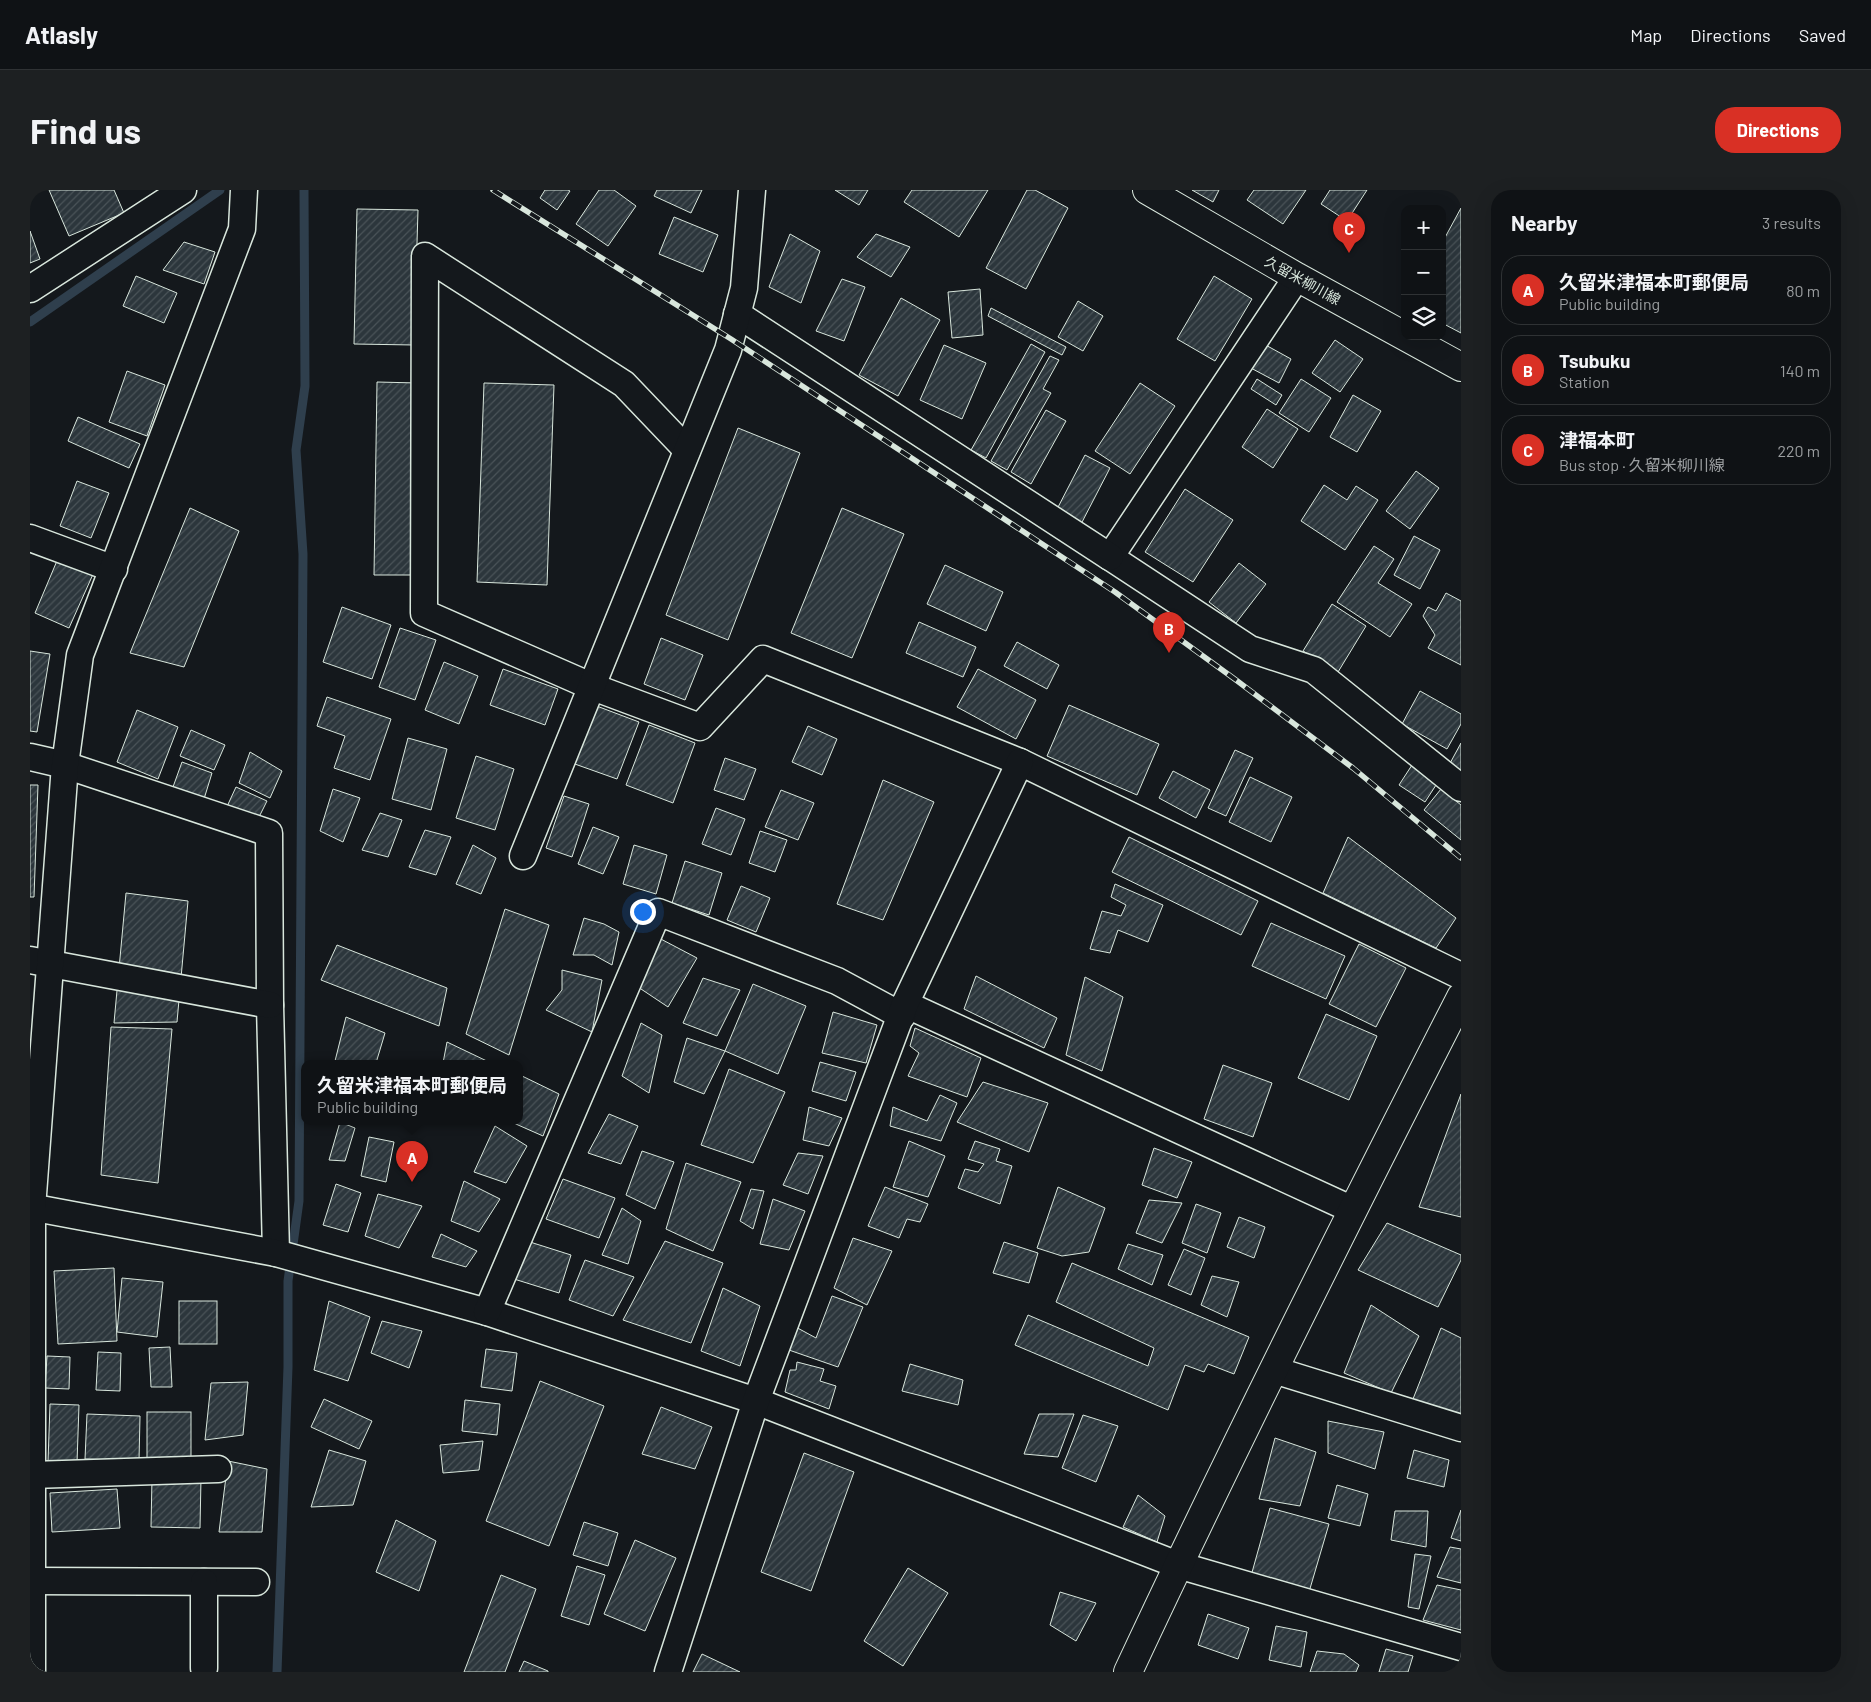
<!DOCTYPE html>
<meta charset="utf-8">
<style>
:root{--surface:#0f1215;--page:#1d2022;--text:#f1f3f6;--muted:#9b9ea0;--line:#2f3234;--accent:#d93025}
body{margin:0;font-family:Barlow,"Noto Sans JP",sans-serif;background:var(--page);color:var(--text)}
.controls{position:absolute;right:15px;top:15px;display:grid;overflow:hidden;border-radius:10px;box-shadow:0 5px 20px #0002}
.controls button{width:45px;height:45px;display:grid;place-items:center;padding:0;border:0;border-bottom:1px solid var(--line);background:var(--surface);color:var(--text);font:25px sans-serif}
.you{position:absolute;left:612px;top:721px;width:18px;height:18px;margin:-12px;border:4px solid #fff;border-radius:50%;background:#1a73e8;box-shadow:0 0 0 8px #1a73e833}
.badge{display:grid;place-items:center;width:32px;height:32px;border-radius:50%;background:var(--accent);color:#fff;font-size:16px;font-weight:700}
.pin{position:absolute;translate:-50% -41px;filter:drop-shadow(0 1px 2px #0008)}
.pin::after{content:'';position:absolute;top:26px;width:18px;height:15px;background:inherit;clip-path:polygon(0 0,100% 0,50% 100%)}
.popup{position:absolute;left:271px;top:870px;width:222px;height:65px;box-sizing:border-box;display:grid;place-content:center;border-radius:10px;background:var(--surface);filter:drop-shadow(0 1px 4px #0005);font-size:16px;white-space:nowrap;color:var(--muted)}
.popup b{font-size:19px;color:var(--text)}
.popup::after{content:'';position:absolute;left:50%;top:100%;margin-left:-10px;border:10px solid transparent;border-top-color:var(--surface)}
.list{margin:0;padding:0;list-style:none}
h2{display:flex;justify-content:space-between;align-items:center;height:65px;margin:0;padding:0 20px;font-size:21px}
h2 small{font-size:16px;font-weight:400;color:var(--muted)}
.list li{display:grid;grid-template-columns:32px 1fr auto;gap:15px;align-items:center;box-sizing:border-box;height:70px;margin:0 10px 10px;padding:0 10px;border:1px solid var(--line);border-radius:20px}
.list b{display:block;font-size:19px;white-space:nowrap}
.list p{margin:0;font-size:16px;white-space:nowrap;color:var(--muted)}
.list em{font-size:16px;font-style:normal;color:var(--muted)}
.icon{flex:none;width:28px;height:28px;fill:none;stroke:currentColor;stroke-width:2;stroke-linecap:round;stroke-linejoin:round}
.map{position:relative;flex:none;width:1431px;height:1482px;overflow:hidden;border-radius:20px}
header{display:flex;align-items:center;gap:30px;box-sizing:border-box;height:70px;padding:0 25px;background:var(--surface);border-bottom:1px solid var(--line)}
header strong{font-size:24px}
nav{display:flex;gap:28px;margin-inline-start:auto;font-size:18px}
.intro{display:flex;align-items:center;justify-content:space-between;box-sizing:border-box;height:120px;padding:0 30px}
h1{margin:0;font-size:35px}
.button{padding:12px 22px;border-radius:20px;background:var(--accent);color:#fff;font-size:18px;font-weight:700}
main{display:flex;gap:30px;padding:0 30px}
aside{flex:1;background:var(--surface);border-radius:20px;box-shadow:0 5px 20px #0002}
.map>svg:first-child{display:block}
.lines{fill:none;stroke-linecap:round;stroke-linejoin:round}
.stream{stroke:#2f3f4d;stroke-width:9}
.building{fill:url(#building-hatch);stroke:#d8e6dc}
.street-casing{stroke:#d8e6dc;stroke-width:29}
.secondary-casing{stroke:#d8e6dc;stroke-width:30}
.primary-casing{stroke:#d8e6dc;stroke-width:30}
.street{stroke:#14181c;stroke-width:26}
.secondary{stroke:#14181c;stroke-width:28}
.primary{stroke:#14181c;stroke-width:28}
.rail-casing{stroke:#d8e6dc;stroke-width:5.5}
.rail{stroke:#14181c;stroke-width:4;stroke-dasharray:11;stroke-linecap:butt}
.labels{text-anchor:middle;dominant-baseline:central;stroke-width:4;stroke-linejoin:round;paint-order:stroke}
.street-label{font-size:14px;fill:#d8e6dc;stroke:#14181c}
</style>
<header>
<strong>Atlasly</strong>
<nav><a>Map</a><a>Directions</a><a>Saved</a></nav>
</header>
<div class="intro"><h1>Find us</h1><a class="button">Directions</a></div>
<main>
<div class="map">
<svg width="1431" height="1482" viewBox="0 0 1431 1482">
<defs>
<pattern id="building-hatch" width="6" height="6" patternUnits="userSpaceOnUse" patternTransform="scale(1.25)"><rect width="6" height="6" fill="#2c363c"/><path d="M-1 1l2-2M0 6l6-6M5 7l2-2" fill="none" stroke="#4a5358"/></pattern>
</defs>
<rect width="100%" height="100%" fill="#14181c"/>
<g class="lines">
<g class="stream">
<path d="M0 132 190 0"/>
<path d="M247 1482 258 1177V1091L269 1011 273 364 266 260 275 196 274 0"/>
</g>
</g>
<g class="building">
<path d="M19 0H84L94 23 39 46Z"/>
<path d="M515 0H538L540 1 527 20 510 8Z"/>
<path d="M569 0H584L606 16 578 56 546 34Z"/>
<path d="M627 0H672L661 23 624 6Z"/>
<path d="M805 0H838L829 15Z"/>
<path d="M882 0H958L929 47 874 12Z"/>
<path d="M997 0H1005L1038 18 996 99 956 78Z"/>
<path d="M1162 0H1189L1183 12Z"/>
<path d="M1224 0H1276L1253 34 1217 10Z"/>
<path d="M1300 0H1337L1317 31 1291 14Z"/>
<path d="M1431 18V143L1412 133V53Z"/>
<path d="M327 19 388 20 384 155 324 154Z"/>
<path d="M644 27 688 45 673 82 629 64Z"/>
<path d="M0 41 10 69 0 73Z"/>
<path d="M760 44 790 61 771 113 739 97Z"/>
<path d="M846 44 880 57 861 87 827 67Z"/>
<path d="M154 52 185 62 174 94 133 80Z"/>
<path d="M106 86 147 103 134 133 93 116Z"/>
<path d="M1184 86 1222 109 1185 171 1147 149Z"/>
<path d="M812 89 835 97 814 151 786 141Z"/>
<path d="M950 99 953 145 922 148 918 102Z"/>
<path d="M871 108 910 130 868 206 829 185Z"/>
<path d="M1048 111 1073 126 1053 161 1028 147Z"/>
<path d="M961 118 1036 157 1032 165 958 126Z"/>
<path d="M1305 150 1333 169 1310 202 1282 183Z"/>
<path d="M1232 153 1261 169 1249 193 1219 177Z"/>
<path d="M1001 154 1015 162 956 268 941 260Z"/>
<path d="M914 155 956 173 932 229 890 210Z"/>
<path d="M1020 166 1029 170 1013 199 1021 203 977 280 961 271Z"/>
<path d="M97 181 135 195 117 246 79 232Z"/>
<path d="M1227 189 1252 205 1246 215 1221 199Z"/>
<path d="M1271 189 1301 208 1279 242 1249 223Z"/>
<path d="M347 192 388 193 385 385H344Z"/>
<path d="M454 193 524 195 517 395 447 392Z"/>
<path d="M1110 193 1145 216 1100 284 1065 261Z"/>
<path d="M1323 205 1351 221 1327 262 1300 247Z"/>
<path d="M1237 219 1268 239 1243 278 1212 257Z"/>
<path d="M1016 220 1036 231 1001 294 981 282Z"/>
<path d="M48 227 110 254 99 278 38 251Z"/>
<path d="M708 238 770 263 698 450 636 425Z"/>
<path d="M1055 265 1080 278 1050 336 1025 323Z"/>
<path d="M1386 281 1409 298 1380 339 1356 321Z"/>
<path d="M47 291 79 303 61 348 30 336Z"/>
<path d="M1294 295 1317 310 1326 296 1348 310 1315 360 1271 331Z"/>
<path d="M1155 299 1203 330 1163 392 1115 362Z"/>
<path d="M160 318 209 341 154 477 100 463Z"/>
<path d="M812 318 874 344 822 468 761 443Z"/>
<path d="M1384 346 1410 360 1390 399 1364 385Z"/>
<path d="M1344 356 1364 369 1348 393 1382 414 1360 447 1307 412Z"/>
<path d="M29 366 64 382 39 438 5 423Z"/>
<path d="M1209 373 1236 394 1206 433 1179 412Z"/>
<path d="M915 375 973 402 956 441 897 414Z"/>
<path d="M1416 403 1431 411V475L1398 458 1405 445 1393 426 1398 417 1406 421Z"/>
<path d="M1302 414 1336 436 1308 482 1273 461Z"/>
<path d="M312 417 361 435 342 489 293 472Z"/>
<path d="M889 432 946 457 933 487 876 463Z"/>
<path d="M370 438 406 450 385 510 349 497Z"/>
<path d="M631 448 673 465 655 510 614 494Z"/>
<path d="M987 452 1029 475 1017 499 974 476Z"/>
<path d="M0 461 20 464 7 542 0 541Z"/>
<path d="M414 472 448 486 429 534 395 520Z"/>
<path d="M473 479 528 499 515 535 460 515Z"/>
<path d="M948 479 1006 510 986 549 927 517Z"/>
<path d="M1390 501 1431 524V534L1417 559 1372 534Z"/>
<path d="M297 507 361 529 340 590 304 578 315 546 287 536Z"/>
<path d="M564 515 609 532 587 589 542 573Z"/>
<path d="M1039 515 1129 554 1107 605 1017 566Z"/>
<path d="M107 520 148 537 128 589 87 572Z"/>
<path d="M619 535 665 553 643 613 596 595Z"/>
<path d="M778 536 807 549 792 585 762 572Z"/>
<path d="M161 540 195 555 184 580 150 566Z"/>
<path d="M378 548 417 559 401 620 362 609Z"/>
<path d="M1431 553V584L1418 577Z"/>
<path d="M1205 560 1223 568 1196 626 1178 618Z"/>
<path d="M220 562 252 581 240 608 209 593Z"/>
<path d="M446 566 484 579 465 640 426 628Z"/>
<path d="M695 568 726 579 714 610 684 600Z"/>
<path d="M152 572 182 583 174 609 143 597Z"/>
<path d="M1382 575 1408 592 1395 612 1369 595Z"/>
<path d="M1143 581 1180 600 1166 628 1129 608Z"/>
<path d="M1220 587 1262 607 1241 652 1199 632Z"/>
<path d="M853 590 904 612 853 730 807 714Z"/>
<path d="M0 595H8L4 707H0Z"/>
<path d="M206 597 237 611 225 635 194 623Z"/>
<path d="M303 599 330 608 313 652 290 641Z"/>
<path d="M1411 599 1431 615V650L1394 620Z"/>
<path d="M751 600 784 613 768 650 735 637Z"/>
<path d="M534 606 559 614 542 667 516 658Z"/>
<path d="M686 618 715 629 701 665 672 654Z"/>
<path d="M350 623 372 630 358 667 332 660Z"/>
<path d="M563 637 589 647 573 684 548 674Z"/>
<path d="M395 640 421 647 406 685 379 677Z"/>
<path d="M730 641 757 650 745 682 719 673Z"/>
<path d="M1099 647 1228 711 1211 745 1082 682Z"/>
<path d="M1318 647 1426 728 1406 758 1293 703Z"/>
<path d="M443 655 466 668 451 704 426 694Z"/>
<path d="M604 655 637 665 626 704 593 694Z"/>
<path d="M655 671 692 683 679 725 642 713Z"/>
<path d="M1085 694 1133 715 1118 752 1088 740 1080 763 1060 759 1072 721 1091 726 1096 715 1081 707Z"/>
<path d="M711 696 740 708 726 742 697 730Z"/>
<path d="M96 703 158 711 147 832 84 833Z"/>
<path d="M475 719 519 735 479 865 436 844Z"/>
<path d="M554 728 574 734 589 742 582 775 564 765H543Z"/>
<path d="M1241 733 1315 766 1296 809 1222 776Z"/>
<path d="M627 747 667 768 638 817 608 797Z"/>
<path d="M1329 754 1376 778 1346 837 1299 814Z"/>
<path d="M307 755 417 798 409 836 291 790Z"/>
<path d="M532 780 572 790 562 842 516 820 532 800Z"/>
<path d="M946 786 1027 828 1014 858 934 819Z"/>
<path d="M1055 787 1093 807 1072 881 1036 865Z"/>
<path d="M673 788 710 800 687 846 653 833Z"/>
<path d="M723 794 776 816 748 884 695 861Z"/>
<path d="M803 822 847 835 836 873 792 863Z"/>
<path d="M1296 824 1347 846 1319 910 1268 888Z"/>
<path d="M316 827 355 843 346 873H310L305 871Z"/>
<path d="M611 833 632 845 619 903 592 886Z"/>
<path d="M81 837 142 839 128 993 71 985Z"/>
<path d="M885 838 951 868 937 907 878 886 889 863 880 856Z"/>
<path d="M657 848 695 861 674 904 644 892Z"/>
<path d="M417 852 461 873H413Z"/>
<path d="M790 872 826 882 816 911 782 901Z"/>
<path d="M1193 875 1242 893 1223 947 1174 929Z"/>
<path d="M699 879 755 902 723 973 671 955Z"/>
<path d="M490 885 529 904 513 946 479 931H490Z"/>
<path d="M953 892 1018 913 999 962 927 932Z"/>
<path d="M1431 904V1027L1389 1017Z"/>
<path d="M910 905 927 913 911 951 860 936 863 917 897 931Z"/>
<path d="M779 917 812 928 799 956 773 950Z"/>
<path d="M579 924 608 936 591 974 558 963Z"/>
<path d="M310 932 325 938 315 971 299 970Z"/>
<path d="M465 936 497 956 476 993 444 982Z"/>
<path d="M339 947 364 952 356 992 331 986Z"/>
<path d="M879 951 915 966 898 1007 863 997Z"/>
<path d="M945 951 970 959 966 971 982 976 970 1014 928 998 935 979 948 982 954 974 938 969Z"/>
<path d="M1124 958 1162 972 1147 1008 1112 995Z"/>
<path d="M612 961 644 972 625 1019 596 1005Z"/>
<path d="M768 963 793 966 778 1004 753 995Z"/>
<path d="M656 973 711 992 683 1061 636 1039Z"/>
<path d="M533 989 585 1008 569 1048 516 1029Z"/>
<path d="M434 991 470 1009 449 1042 421 1031Z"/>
<path d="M306 994 331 1003 318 1042 293 1035Z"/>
<path d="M855 997 898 1014 890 1032 877 1029 869 1048 838 1036Z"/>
<path d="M1028 997 1075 1018 1059 1062 1032 1066 1007 1058Z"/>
<path d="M721 999 734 1001 723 1039 710 1031Z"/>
<path d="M348 1004 392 1016 369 1058 335 1046Z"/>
<path d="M743 1009 775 1021 759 1060 730 1054Z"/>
<path d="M1119 1010 1152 1013 1132 1053 1106 1043Z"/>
<path d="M1166 1014 1191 1023 1177 1063 1152 1053Z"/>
<path d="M592 1018 611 1031 598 1074 572 1065Z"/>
<path d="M1209 1027 1235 1037 1224 1068 1197 1057Z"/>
<path d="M1357 1033 1431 1065V1070L1408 1117 1328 1080Z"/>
<path d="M411 1044 447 1061 436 1077 402 1067Z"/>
<path d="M823 1048 862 1061 837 1115 804 1098Z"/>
<path d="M635 1051 693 1073 661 1153 593 1130Z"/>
<path d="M500 1052 541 1065 529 1103 484 1089Z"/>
<path d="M974 1052 1008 1063 999 1093 963 1083Z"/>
<path d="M1098 1054 1133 1065 1122 1095 1088 1079Z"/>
<path d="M1154 1059 1175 1068 1161 1105 1138 1095Z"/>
<path d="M555 1070 604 1087 583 1126 539 1110Z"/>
<path d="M1042 1073 1219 1147 1204 1184 1178 1174 1174 1182 1155 1175 1138 1220 985 1155 998 1125 1118 1176 1124 1158 1026 1112Z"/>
<path d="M84 1078 87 1151 28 1154 24 1081Z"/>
<path d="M1182 1086 1209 1092 1197 1127 1171 1115Z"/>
<path d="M92 1088 133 1092 127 1147 87 1142Z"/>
<path d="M693 1098 730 1116 710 1176 671 1161Z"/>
<path d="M802 1106 833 1117 808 1177 756 1159 762 1135 786 1148Z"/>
<rect x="149" y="1111" width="38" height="43"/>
<path d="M299 1111 340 1127 318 1191 284 1180Z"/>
<path d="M1341 1115 1389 1146 1361 1203 1314 1183Z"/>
<path d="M352 1131 392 1141 379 1178 341 1163Z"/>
<path d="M1411 1138 1431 1148V1228L1383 1209Z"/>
<path d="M140 1157 142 1197H121L119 1158Z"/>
<path d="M456 1159 487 1163 482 1201 451 1197Z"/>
<path d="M68 1162 91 1163 90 1201 66 1200Z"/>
<path d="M17 1166 40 1167 39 1199 15 1198Z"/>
<path d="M767 1172 794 1179 790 1191 806 1196 799 1219 755 1202 760 1180H766Z"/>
<path d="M880 1174 933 1190 928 1215 872 1201Z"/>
<path d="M510 1191 574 1216 519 1356 456 1331Z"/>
<path d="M218 1192 213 1245 175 1250 181 1193Z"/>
<path d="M294 1209 342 1231 329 1259 281 1237Z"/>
<path d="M435 1210 470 1214 467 1245 432 1241Z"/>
<path d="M20 1214 49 1215 47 1273 18 1272Z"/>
<path d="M631 1217 682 1237 665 1279 612 1264Z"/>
<rect x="117" y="1222" width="44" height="48"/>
<path d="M57 1224 110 1226 109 1271 55 1269Z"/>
<path d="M1009 1224H1044L1028 1267 994 1264Z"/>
<path d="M1053 1225 1088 1236 1066 1292 1032 1278Z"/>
<path d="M1298 1231 1354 1242 1345 1279 1298 1263Z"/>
<path d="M1245 1248 1286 1262 1270 1316 1229 1309Z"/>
<path d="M453 1251 449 1280 413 1283 410 1255Z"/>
<path d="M299 1260 336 1271 323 1315 281 1317Z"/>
<path d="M1384 1260 1419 1270 1414 1297 1377 1288Z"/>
<path d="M774 1263 824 1282 781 1401 731 1382Z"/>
<path d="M198 1271 237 1279 232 1342H189Z"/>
<path d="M122 1288H171L170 1338 121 1337Z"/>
<path d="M1307 1295 1338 1304 1330 1336 1298 1328Z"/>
<path d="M87 1299 90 1338 22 1342 20 1303Z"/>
<path d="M1108 1305 1135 1326 1127 1352 1093 1337Z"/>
<path d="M1240 1318 1299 1334 1279 1402 1221 1386Z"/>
<path d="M1431 1320V1351L1421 1348Z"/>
<path d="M1365 1321H1398L1396 1357 1361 1350Z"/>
<path d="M366 1330 406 1351 389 1401 346 1382Z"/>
<path d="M554 1332 588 1343 578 1376 543 1365Z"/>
<path d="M605 1350 646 1368 615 1441 574 1424Z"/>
<path d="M1420 1357 1431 1359V1393L1407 1387Z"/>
<path d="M1385 1364 1401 1366 1389 1419 1378 1417Z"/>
<path d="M547 1376 575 1385 559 1435 531 1426Z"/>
<path d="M878 1378 918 1403 873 1476 834 1451Z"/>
<path d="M471 1385 506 1399 475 1482H434Z"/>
<path d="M1407 1395 1431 1400V1440L1393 1430Z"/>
<path d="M1030 1402 1066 1413 1046 1451 1020 1435Z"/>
<path d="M1178 1424 1219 1438 1208 1469 1168 1455Z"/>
<path d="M1246 1436 1277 1442 1271 1477 1239 1470Z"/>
<path d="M1356 1459 1383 1466 1378 1482H1349Z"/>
<path d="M1287 1461 1314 1464 1329 1475 1326 1482H1280Z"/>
<path d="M672 1464 710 1482H663Z"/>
<path d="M494 1471 518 1481V1482H489Z"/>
</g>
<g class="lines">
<defs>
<g id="street">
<path d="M1267 87 1080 367 1220 459 1284 480 1431 598"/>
<path d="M0 99 153 0"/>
<path d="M707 124 1080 367"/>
<path d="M657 260 594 194 395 66 394 423 563 497 670 537 733 469 990 572 1431 786"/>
<path d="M0 348 84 379"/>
<path d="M0 567 35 575 239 643 240 815 246 1063"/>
<path d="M493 666 698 160 714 98 722 0"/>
<path d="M0 770 240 815"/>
<path d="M875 814 1323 1020"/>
<path d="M0 1017 246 1063 457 1122 726 1211 1148 1375 1431 1457"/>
<path d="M457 1122 628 722 807 791 872 826"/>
<path d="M1244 1180 1431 1238"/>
<path d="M2 1285 188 1279"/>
<path d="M2 1391 226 1392"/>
<path d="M174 1392V1478"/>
<path d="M2 1482V1018L35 575 50 465 212 39 214 0"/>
<path d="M638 1482 726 1211 875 814 990 572"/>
</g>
<path id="secondary" d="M1098 1482C1204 1255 1317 1030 1431 807"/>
<path id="primary" d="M1117 0 1267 87 1431 177"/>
</defs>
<use href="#street" class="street-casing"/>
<use href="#secondary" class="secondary-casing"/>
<use href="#primary" class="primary-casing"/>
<use href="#street" class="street"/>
<use href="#secondary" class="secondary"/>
<use href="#primary" class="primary"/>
<defs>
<path id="rail" d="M463 0 701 149 1085 402 1206 490 1323 578 1431 668"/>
</defs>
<use href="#rail" class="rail-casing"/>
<use href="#rail" class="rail"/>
</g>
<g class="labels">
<g class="street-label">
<text transform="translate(1273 90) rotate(29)">久留米柳川線</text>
</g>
</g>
</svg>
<div class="controls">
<button>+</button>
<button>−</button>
<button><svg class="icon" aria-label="layers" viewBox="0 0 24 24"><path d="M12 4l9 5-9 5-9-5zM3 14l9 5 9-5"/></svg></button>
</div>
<div class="you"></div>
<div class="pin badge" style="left:382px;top:992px">A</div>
<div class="popup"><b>久留米津福本町郵便局</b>Public building</div>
<div class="pin badge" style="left:1139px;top:463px">B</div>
<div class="pin badge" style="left:1319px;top:63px">C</div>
</div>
<aside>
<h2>Nearby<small>3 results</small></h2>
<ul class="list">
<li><span class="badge">A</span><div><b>久留米津福本町郵便局</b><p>Public building</p></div><em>80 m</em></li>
<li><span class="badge">B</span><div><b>Tsubuku</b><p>Station</p></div><em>140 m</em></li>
<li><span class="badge">C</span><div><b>津福本町</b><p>Bus stop · 久留米柳川線</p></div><em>220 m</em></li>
</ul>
</aside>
</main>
